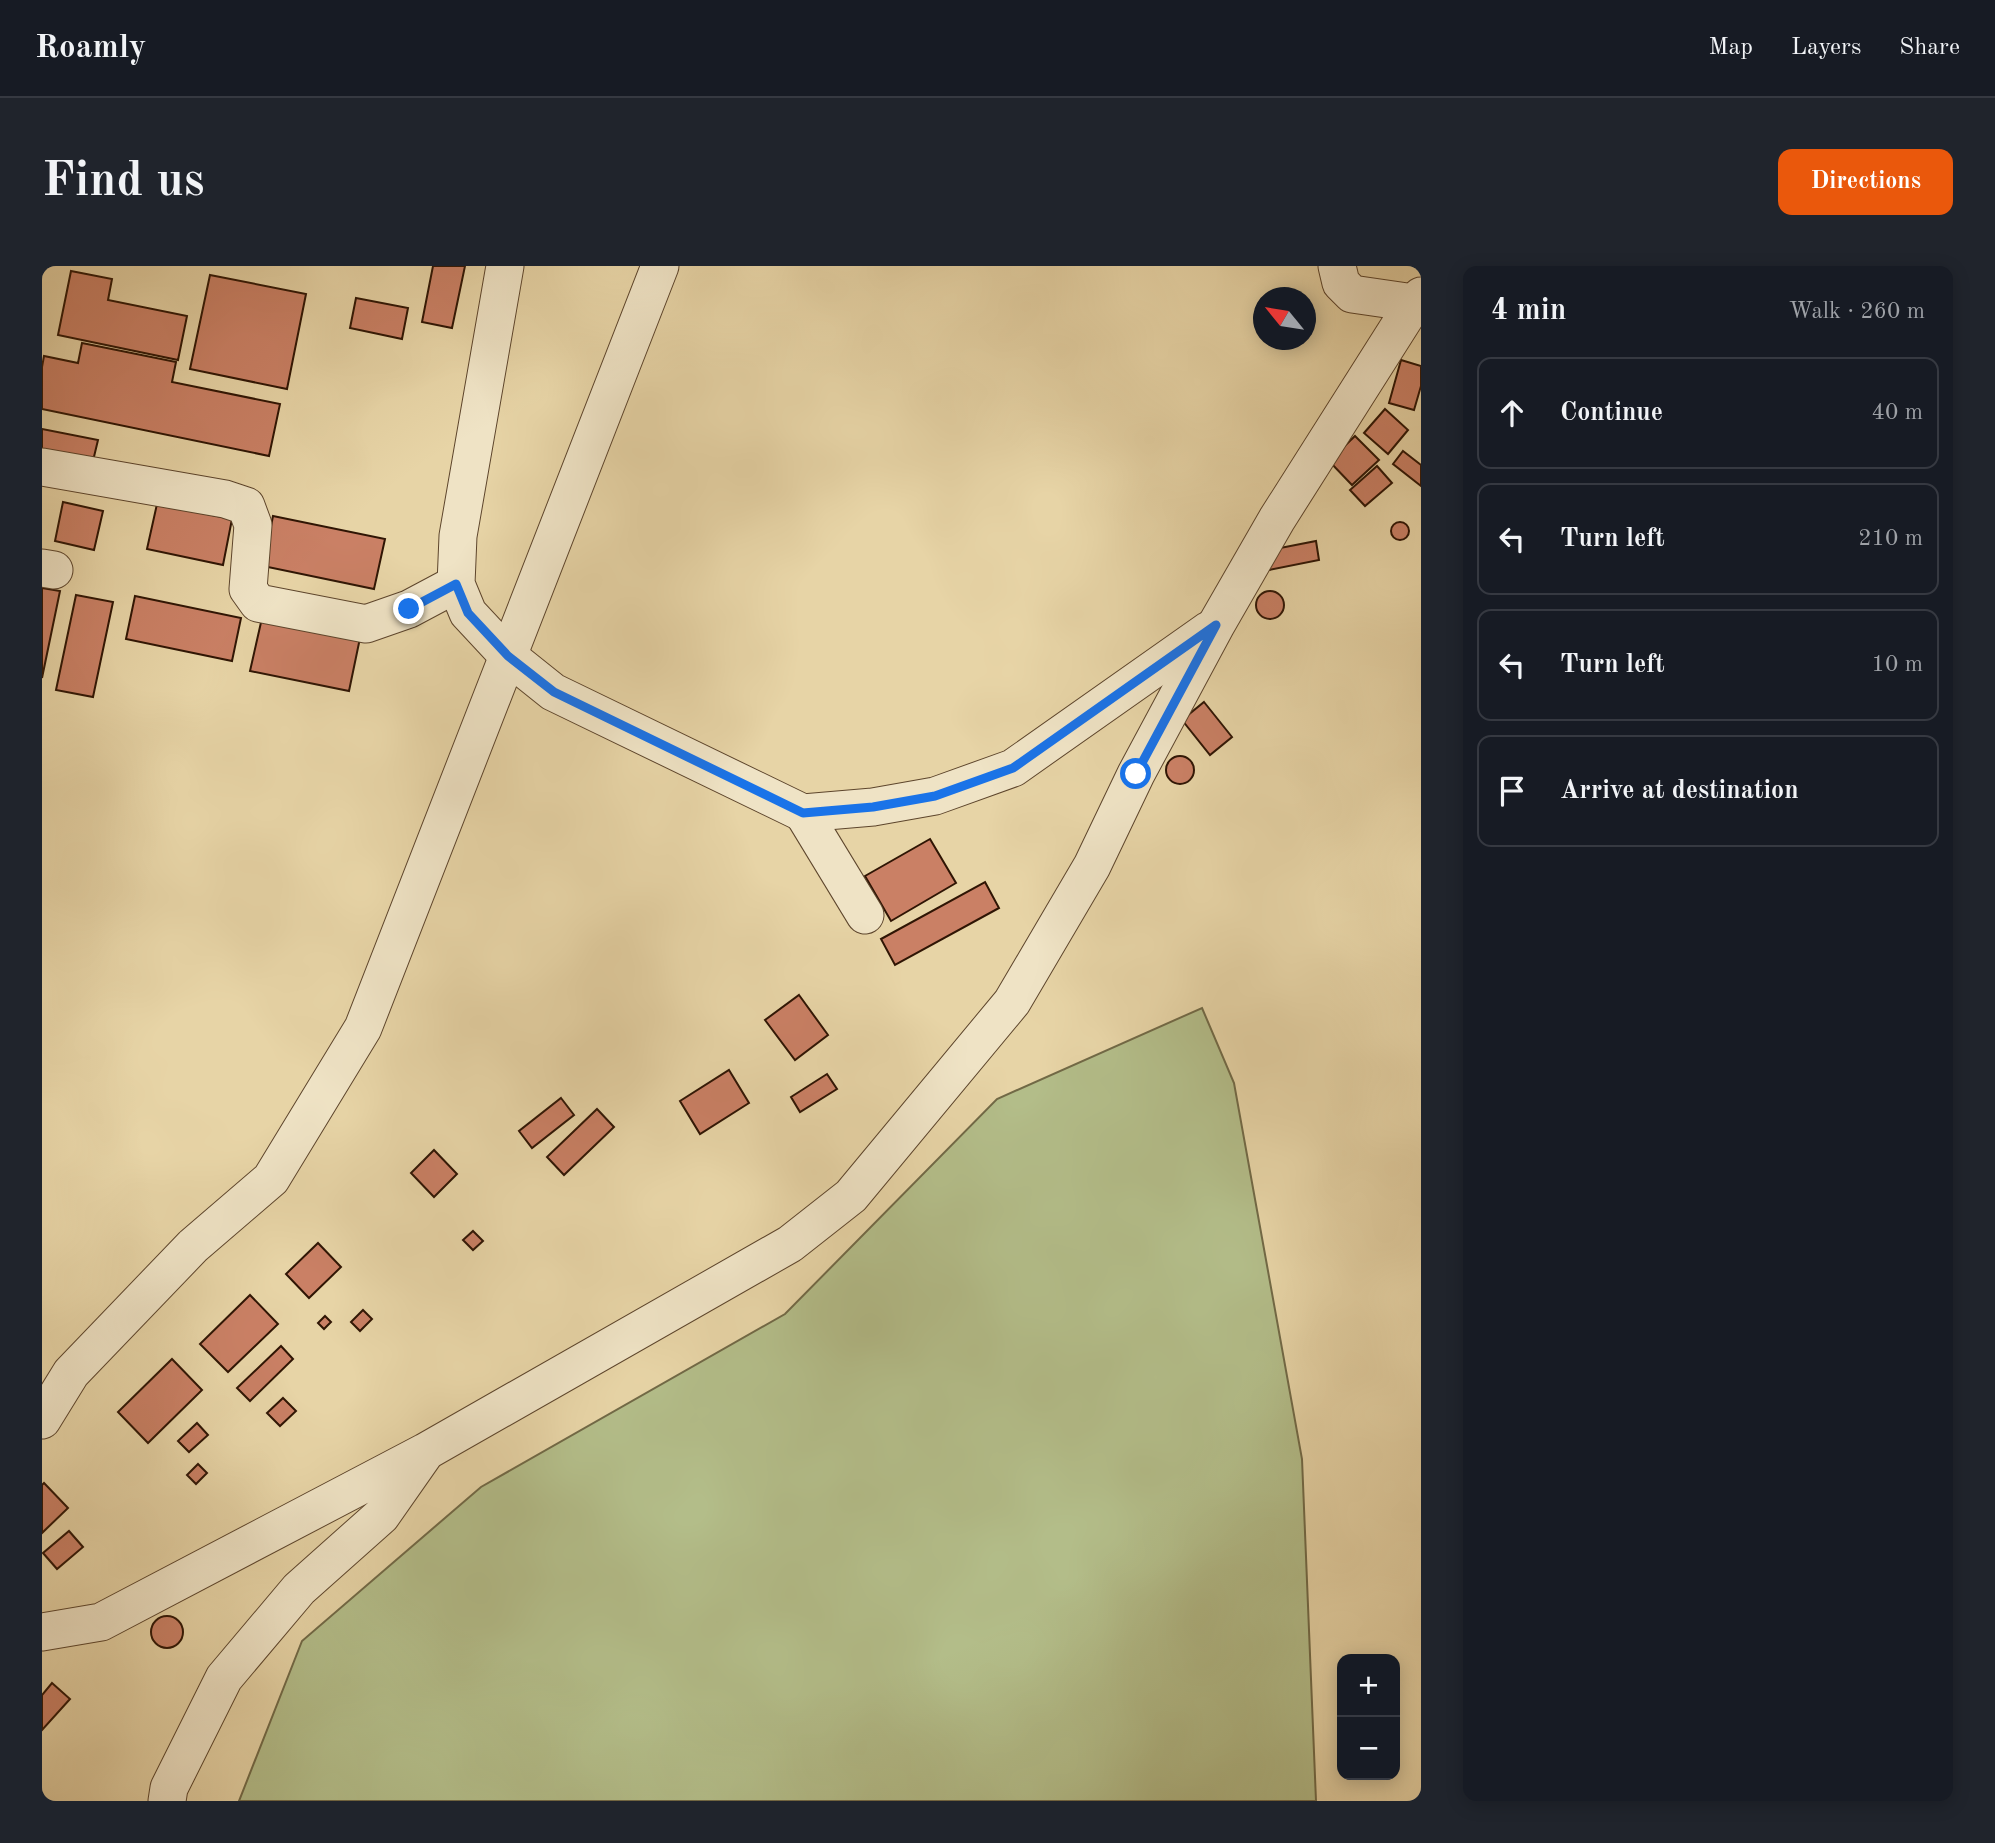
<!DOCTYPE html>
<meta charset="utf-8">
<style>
:root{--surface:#171b24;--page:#20242c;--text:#f1f3f6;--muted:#9ea1a6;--line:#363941;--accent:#ea580c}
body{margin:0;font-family:"Old Standard TT",serif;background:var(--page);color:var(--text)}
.controls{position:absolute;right:21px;bottom:21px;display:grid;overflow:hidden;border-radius:14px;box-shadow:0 4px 18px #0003}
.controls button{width:63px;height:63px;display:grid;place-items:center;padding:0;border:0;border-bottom:2px solid var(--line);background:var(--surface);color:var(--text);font:35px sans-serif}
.compass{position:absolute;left:1211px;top:21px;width:63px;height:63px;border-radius:50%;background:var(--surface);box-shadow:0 4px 18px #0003;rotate:300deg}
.stop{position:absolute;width:21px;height:21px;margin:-16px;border:5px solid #1a73e8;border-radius:50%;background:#fff}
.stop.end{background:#1a73e8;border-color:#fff;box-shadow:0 2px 7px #0008}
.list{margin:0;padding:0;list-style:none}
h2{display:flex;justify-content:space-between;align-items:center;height:91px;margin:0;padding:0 28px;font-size:30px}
h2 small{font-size:23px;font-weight:400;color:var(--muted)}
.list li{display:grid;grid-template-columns:46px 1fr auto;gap:21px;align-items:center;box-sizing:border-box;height:112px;margin:0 14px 14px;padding:0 14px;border:2px solid var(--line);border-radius:14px}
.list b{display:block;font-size:26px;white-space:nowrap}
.list em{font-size:23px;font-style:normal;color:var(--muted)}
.icon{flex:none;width:38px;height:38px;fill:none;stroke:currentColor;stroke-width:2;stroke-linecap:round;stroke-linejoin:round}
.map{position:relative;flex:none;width:1379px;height:1535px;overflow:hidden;border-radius:14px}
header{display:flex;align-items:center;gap:42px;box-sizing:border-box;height:98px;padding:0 35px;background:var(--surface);border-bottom:2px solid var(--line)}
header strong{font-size:33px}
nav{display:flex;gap:38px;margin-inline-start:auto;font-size:24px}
.intro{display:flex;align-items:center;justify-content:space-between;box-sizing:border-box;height:168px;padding:0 42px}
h1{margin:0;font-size:49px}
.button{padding:18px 32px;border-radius:14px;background:var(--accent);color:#fff;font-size:24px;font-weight:700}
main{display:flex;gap:42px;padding:0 42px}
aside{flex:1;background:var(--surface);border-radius:14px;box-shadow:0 4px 18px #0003}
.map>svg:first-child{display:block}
.green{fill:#b3bd89;stroke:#716946;stroke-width:2}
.building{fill:#ca8065;stroke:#2f1504;stroke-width:2}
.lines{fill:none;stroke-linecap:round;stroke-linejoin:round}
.minor-casing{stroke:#5d452c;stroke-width:39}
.minor{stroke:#efe3c5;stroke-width:37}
.route{stroke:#1a73e8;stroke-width:9}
</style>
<header>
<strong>Roamly</strong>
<nav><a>Map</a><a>Layers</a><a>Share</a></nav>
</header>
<div class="intro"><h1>Find us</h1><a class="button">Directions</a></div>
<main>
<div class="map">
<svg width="1379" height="1535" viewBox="0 0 1379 1535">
<rect width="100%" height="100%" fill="#e7d4a6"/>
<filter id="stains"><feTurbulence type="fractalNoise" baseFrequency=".00286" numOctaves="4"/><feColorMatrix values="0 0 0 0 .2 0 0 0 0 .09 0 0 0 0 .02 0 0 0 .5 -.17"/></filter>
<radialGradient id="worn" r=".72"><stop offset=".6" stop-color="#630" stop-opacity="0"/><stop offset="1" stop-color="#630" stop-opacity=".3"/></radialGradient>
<path class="green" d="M1160 742 1192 817 1260 1193 1274 1535H197L260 1375 439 1221 743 1048 955 833Z"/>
<g class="building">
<path d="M391 0H423L410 62 380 56Z"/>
<path d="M29 5 70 13 66 34 145 50 136 94 16 69Z"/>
<path d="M168 9 264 28 245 123 148 103Z"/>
<path d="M314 32 366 42 360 73 308 62Z"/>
<path d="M40 77 134 96 130 116 238 138 227 190 0 143V101L2 90 36 97Z"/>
<path d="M1359 94 1379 100V120L1372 144 1347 137Z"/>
<path d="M1343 143 1366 164 1346 188 1322 167Z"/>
<path d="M0 163 56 174 50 199 0 189Z"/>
<path d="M1313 170 1337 194 1310 219 1287 195Z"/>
<path d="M1361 185 1379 199V220L1351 198Z"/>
<path d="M1335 200 1350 217 1323 240 1308 224Z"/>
<path d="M21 236 61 245 52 284 13 275Z"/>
<path d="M115 238 190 253 181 299 105 283Z"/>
<path d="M231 250 343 273 332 323 221 300Z"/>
<circle cx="1358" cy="265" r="9"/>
<path d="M1274 275 1277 294 1227 304 1223 285Z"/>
<path d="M0 322 18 325 0 412Z"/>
<circle cx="1228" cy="339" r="14"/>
<path d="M34 329 71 336 51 431 14 424Z"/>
<path d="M93 330 199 352 190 395 84 373Z"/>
<path d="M220 352 318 372 307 425 208 405Z"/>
<path d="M1162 436 1190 471 1168 489 1140 454Z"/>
<circle cx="1138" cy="504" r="14"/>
<path d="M888 573 914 617 849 655 823 610Z"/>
<path d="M943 616 957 642 853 699 839 673Z"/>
<path d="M757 729 786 769 753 794 723 754Z"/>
<path d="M687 804 707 837 658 868 638 835Z"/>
<path d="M785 808 795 823 758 846 749 831Z"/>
<path d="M519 832 532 849 490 882 477 865Z"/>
<path d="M555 843 572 861 522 909 505 891Z"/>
<path d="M392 884 415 908 392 931 369 907Z"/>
<path d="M431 965 441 975 431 984 421 974Z"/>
<path d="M276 977 299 1001 267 1032 244 1008Z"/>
<path d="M208 1029 236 1058 186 1106 158 1078Z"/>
<path d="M321 1044 330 1053 318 1065 309 1056Z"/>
<path d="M283 1050 289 1056 282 1063 276 1057Z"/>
<path d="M239 1080 251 1093 208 1135 195 1122Z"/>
<path d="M130 1093 160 1124 106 1177 76 1146Z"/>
<path d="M241 1132 254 1145 238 1160 225 1147Z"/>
<path d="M155 1157 166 1169 147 1186 136 1175Z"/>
<path d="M156 1198 165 1207 154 1218 145 1209Z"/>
<path d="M2 1217 26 1242 0 1267V1219Z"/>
<path d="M27 1265 41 1281 15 1303 1 1287Z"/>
<circle cx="125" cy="1366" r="16"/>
<path d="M10 1417 28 1433 0 1464V1429Z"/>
</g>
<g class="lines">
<defs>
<g id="minor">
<path d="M463 0 416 270 414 318 426 347 466 390 511 426 761 547 831 541 893 530 971 502 1167 364"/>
<path d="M1295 0 1299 17 1310 28 1372 37 1379 30"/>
<path d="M0 201 183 233 204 240 211 259 206 323 216 337 324 358 367 343 414 318"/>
<path d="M0 302 12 304"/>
<path d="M761 547 823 649"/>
<path d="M0 1154 29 1107 151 980 229 913 321 762 618 0"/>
<path d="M0 1366 59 1356 383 1186 748 978 809 930 970 736 1050 600 1094 508 1174 359 1235 253 1372 37"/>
<path d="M125 1535 127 1522 182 1412 257 1323 339 1250 381 1190"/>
</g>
</defs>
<use href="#minor" class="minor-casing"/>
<use href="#minor" class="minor"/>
</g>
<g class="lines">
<path class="route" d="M367 343 414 318 426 347 466 390 512 426 761 547 831 541 893 530 971 502 1174 359 1094 508"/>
</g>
<rect width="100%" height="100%" filter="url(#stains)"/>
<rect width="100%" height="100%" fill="url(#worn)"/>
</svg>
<div class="controls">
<button>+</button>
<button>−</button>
</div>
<svg class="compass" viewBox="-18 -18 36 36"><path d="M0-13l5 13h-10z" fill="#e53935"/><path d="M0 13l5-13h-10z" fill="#9ea1a6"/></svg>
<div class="stop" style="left:1094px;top:508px"></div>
<div class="stop end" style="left:367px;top:343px"></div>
</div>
<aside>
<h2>4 min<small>Walk · 260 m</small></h2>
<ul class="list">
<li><svg class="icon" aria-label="ahead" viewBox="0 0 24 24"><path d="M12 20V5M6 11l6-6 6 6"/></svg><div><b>Continue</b></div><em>40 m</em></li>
<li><svg class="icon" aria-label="left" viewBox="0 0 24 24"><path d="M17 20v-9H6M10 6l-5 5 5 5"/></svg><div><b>Turn left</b></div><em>210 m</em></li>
<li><svg class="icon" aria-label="left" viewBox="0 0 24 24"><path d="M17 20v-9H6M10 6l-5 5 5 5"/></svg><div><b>Turn left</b></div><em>10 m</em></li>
<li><svg class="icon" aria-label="arrive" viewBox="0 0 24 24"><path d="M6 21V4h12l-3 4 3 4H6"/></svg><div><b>Arrive at destination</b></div></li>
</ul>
</aside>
</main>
